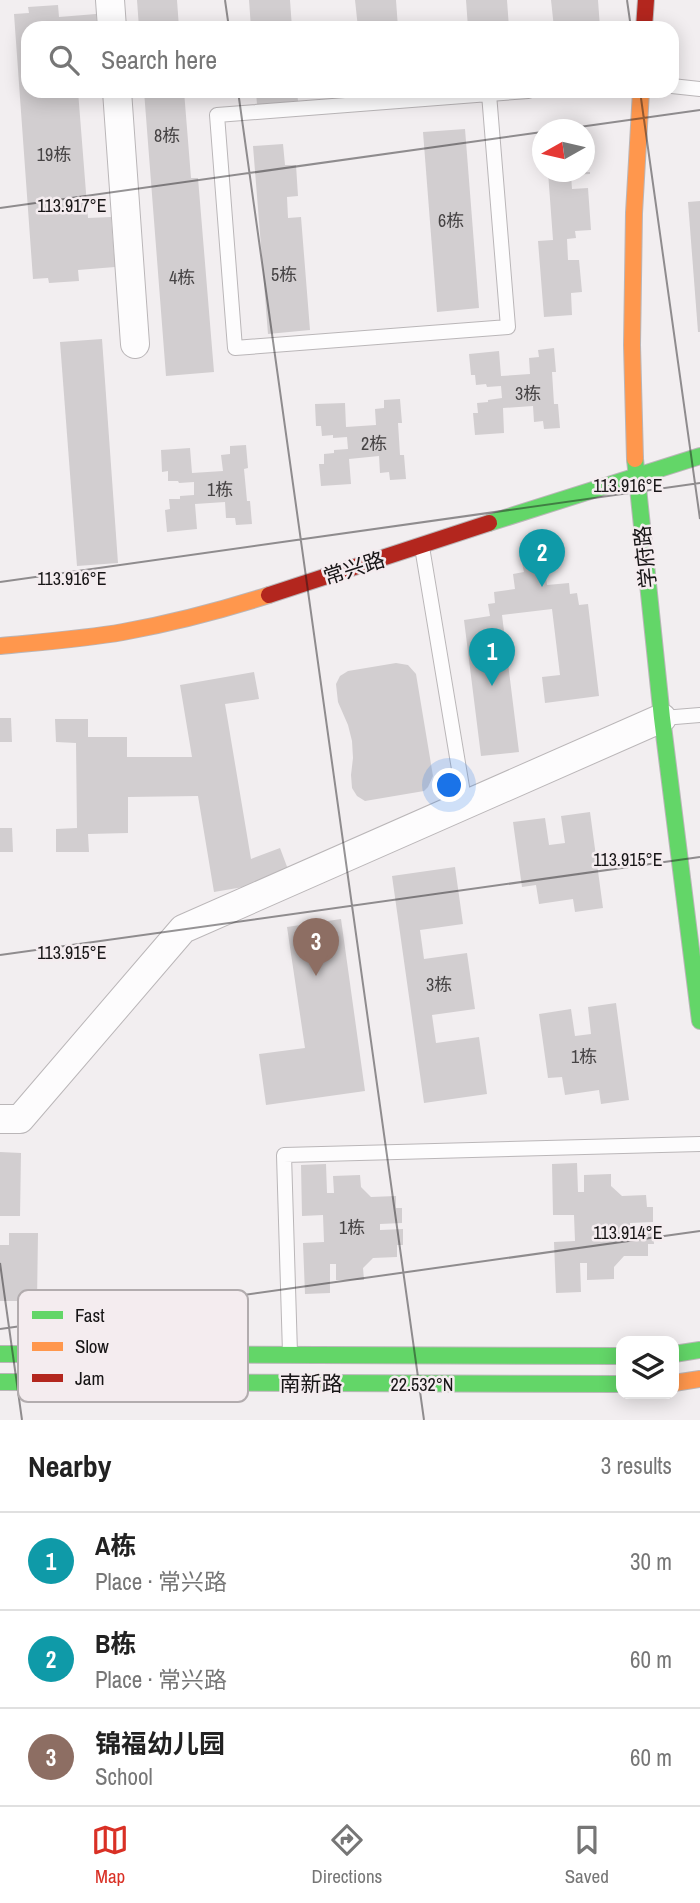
<!DOCTYPE html>
<meta charset="utf-8">
<style>
:root{--surface:#fff;--page:#f6f6f6;--text:#222;--muted:#767676;--line:#e0e0e0;--accent:#d93025}
body{margin:0;font-family:"Archivo Narrow","Noto Sans SC",sans-serif;background:var(--page);color:var(--text)}
.controls{position:absolute;right:21px;bottom:21px;display:grid;overflow:hidden;border-radius:14px;box-shadow:0 4px 18px #0003}
.controls button{width:63px;height:63px;display:grid;place-items:center;padding:0;border:0;border-bottom:2px solid var(--line);background:var(--surface);color:var(--text);font:35px sans-serif}
.compass{position:absolute;left:532px;top:119px;width:63px;height:63px;border-radius:50%;background:var(--surface);box-shadow:0 4px 18px #0003;rotate:262deg}
.you{position:absolute;left:450px;top:786px;width:24px;height:24px;margin:-18px;border:5px solid #fff;border-radius:50%;background:#1a73e8;box-shadow:0 0 0 10px #1a73e833}
.badge{display:grid;place-items:center;width:46px;height:46px;border-radius:50%;background:var(--accent);color:#fff;font-size:23px;font-weight:700}
.pin{position:absolute;translate:-50% -58px;filter:drop-shadow(0 2px 4px #0008)}
.pin::after{content:'';position:absolute;top:37px;width:24px;height:21px;background:inherit;clip-path:polygon(0 0,100% 0,50% 100%)}
.list{margin:0;padding:0;list-style:none}
h2{display:flex;justify-content:space-between;align-items:center;height:91px;margin:0;padding:0 28px;font-size:30px}
h2 small{font-size:23px;font-weight:400;color:var(--muted)}
.list li{display:grid;grid-template-columns:46px 1fr auto;gap:21px;align-items:center;box-sizing:border-box;height:98px;padding:0 28px;border-top:2px solid var(--line)}
.list b{display:block;font-size:26px;white-space:nowrap}
.list p{margin:0;font-size:23px;white-space:nowrap;color:var(--muted)}
.list em{font-size:23px;font-style:normal;color:var(--muted)}
.icon{flex:none;width:38px;height:38px;fill:none;stroke:currentColor;stroke-width:2;stroke-linecap:round;stroke-linejoin:round}
.map{position:relative;flex:none;width:700px;height:1420px;overflow:hidden}
.search{position:absolute;background:var(--surface);box-shadow:0 4px 18px #0003;left:21px;right:21px;top:21px;height:77px;display:flex;align-items:center;gap:18px;box-sizing:border-box;padding:0 24px;border-radius:21px;color:var(--muted);font-size:26px}
.sheet{height:385px;background:var(--surface)}
nav{display:flex;justify-content:space-around;align-items:center;box-sizing:border-box;height:98px;border-top:2px solid var(--line);background:var(--surface);font-size:19px;color:var(--muted)}
nav a{display:grid;justify-items:center;gap:4px}
nav .on{color:var(--accent)}
.map>svg:first-child{display:block}
.building{fill:#d2ced0}
.lines{fill:none;stroke-linecap:round;stroke-linejoin:round}
.lane-casing{stroke:#bab6b8;stroke-width:16}
.street-casing{stroke:#bab6b8;stroke-width:30}
.fast-casing{stroke:#bab6b8;stroke-width:18}
.slow-casing{stroke:#bab6b8;stroke-width:18}
.jam-casing{stroke:#bab6b8;stroke-width:18}
.lane{stroke:#fdfcfd;stroke-width:14}
.street{stroke:#fdfcfd;stroke-width:28}
.fast{stroke:#63d668;stroke-width:16}
.slow{stroke:#ff974d;stroke-width:16}
.jam{stroke:#b3261e;stroke-width:16}
.ticks{fill:none;stroke:#171516;stroke-width:2;stroke-opacity:0.45}
.labels{text-anchor:middle;dominant-baseline:central;stroke-width:5;stroke-linejoin:round;paint-order:stroke}
.number-label{font-size:18px;fill:#464344}
.street-label{font-size:21px;fill:#171516;stroke:#f4ecef}
.key{fill:#f4ecef;stroke:#b2acae;stroke-width:2}
.key-label{font-size:19px;fill:#171516}
.ticks-label{font-size:18px;text-anchor:middle;fill:#171516;stroke:#f4ecef;stroke-width:5;stroke-linejoin:round;paint-order:stroke}
</style>
<div class="map">
<svg width="700" height="1420" viewBox="0 0 700 1420">
<rect width="100%" height="100%" fill="#f2eef0"/>
<g class="building">
<path d="M137 0H177L179 28H139Z"/>
<path d="M249 0H290L292 28H251Z"/>
<path d="M355 0H396L398 28H358Z"/>
<path d="M466 0H507L509 28H468Z"/>
<path d="M551 0H598L600 28H554Z"/>
<path d="M58 5 59 17 96 14 97 28H28V91H78L88 218 111 217 115 267 78 270 79 281 49 283 48 278 33 279 14 14 29 13 28 7Z"/>
<path d="M144 91H184L191 178H198L214 372 166 376Z"/>
<path d="M256 91H297L298 101 257 105Z"/>
<path d="M362 91H403L404 96 363 99Z"/>
<path d="M567 126 568 130H542V127Z"/>
<path d="M465 129 479 308 437 312 423 132Z"/>
<path d="M283 144 285 165H296L298 196 287 197 288 218 301 217 310 330 268 334 253 146Z"/>
<path d="M548 172H590V174L571 175 572 189 588 188 591 230 575 231 576 238 567 239 568 260H579L582 292 571 293 572 315 544 317 538 241 553 240Z"/>
<path d="M700 201V332H698L688 202Z"/>
<path d="M102 339 118 563 77 566 60 342Z"/>
<path d="M554 348 556 372H552L554 404H558L560 428 544 429 543 421 534 422 533 406 503 408 504 433 475 435 473 413H478L477 403 488 402V400L502 398 501 386 487 387 486 384 476 385 475 375H471L469 354 499 351 501 376 530 374 529 358 539 357 538 350Z"/>
<path d="M400 399 402 423H398L400 455H404L406 479 390 480 389 472 380 473 379 456 349 459 351 484 321 486 319 464H324V454L334 453V450L348 449 347 437 333 438V435L322 436 321 426H316L315 404 345 403 346 427 376 425 375 409 384 408V400Z"/>
<path d="M246 445 248 468 244 469 247 501H250L252 524 236 525 235 518H226L225 502 195 504 197 529 167 532 165 510 170 509 169 499H180V496L194 495V482L179 483 178 481H168V471L162 472 161 450 190 448 192 473 223 471 221 455 230 454V446Z"/>
<path d="M533 561 534 571 545 570 547 585 569 583 570 594 577 593 579 605 588 604 599 696 545 703 542 677 560 675 552 609 502 615 519 752 481 756 464 620 490 616 488 604 495 603 494 592 515 589 513 574 524 572 522 563Z"/>
<path d="M396 663 408 665 416 674 433 776 428 787 424 791 365 801 357 796 352 788 351 775 353 758 352 741 348 725 338 702 336 684 340 676 348 671Z"/>
<path d="M254 672 259 699 225 704 251 859 280 848 289 872 255 885 214 892 198 796 128 797V833L88 834 89 852H56V829L77 828 76 743 56 742 55 719H88V737H127V757H192L180 685Z"/>
<path d="M0 718H11L12 742H0Z"/>
<path d="M590 812 603 908 575 912 573 899 539 904 536 885 522 887 513 822 545 818 549 845 565 843 561 816Z"/>
<path d="M0 828H12L13 852H0Z"/>
<path d="M455 867 463 924 420 930 424 959 467 953 475 1009 432 1015 436 1043 479 1037 487 1094 424 1103 392 876Z"/>
<path d="M341 919 365 1091 266 1105 259 1054 305 1048 287 927Z"/>
<path d="M616 1003 629 1100 601 1104 599 1090 565 1095 562 1077 548 1078 539 1014 571 1009 575 1036 591 1034 588 1007Z"/>
<path d="M0 1152 21 1153 20 1216H0Z"/>
<path d="M577 1163 578 1192H584V1175L611 1174V1186L622 1196 646 1195 647 1207H653V1222L630 1223V1229L653 1228 654 1244H648V1256H624L614 1267V1279L587 1280V1263H580L581 1292 556 1293 554 1242 575 1241 574 1215H553L552 1164Z"/>
<path d="M326 1164 327 1193H334L333 1176 360 1175 361 1187 371 1197 396 1196V1208H402V1223L380 1224V1230L403 1229V1245H397V1257L373 1258 363 1268 364 1280H336V1264H330V1293L305 1294 303 1243 324 1242 323 1215 302 1216 301 1165Z"/>
<path d="M9 1233H38L37 1301H0V1245H9Z"/>
</g>
<g class="lines">
<defs>
<g id="lane">
<path d="M672 86 700 89"/>
<path d="M489 94 508 327 235 348 217 115 489 94 528 91"/>
<path d="M422 547 465 805"/>
<path d="M663 718 700 715"/>
<path d="M290 1353 284 1155 700 1144"/>
</g>
<g id="street">
<path d="M110 0 112 28"/>
<path d="M117 91 135 344"/>
<path d="M0 1119H20L183 929 662 718"/>
</g>
<g id="fast">
<path d="M635 459 662 718 700 1021"/>
<path d="M489 523 700 456"/>
<path d="M0 1354 621 1356"/>
<path d="M674 1354 700 1350"/>
<path d="M0 1382 621 1384"/>
</g>
<g id="slow">
<path d="M635 459 632 345 634 213 641 91"/>
<path d="M0 646C41 642 83 639 123 632 172 623 222 610 269 595"/>
<path d="M674 1383 700 1379"/>
</g>
<g id="jam">
<path d="M644 28 646 0"/>
<path d="M269 595 489 523"/>
</g>
</defs>
<use href="#lane" class="lane-casing"/>
<use href="#street" class="street-casing"/>
<use href="#fast" class="fast-casing"/>
<use href="#slow" class="slow-casing"/>
<use href="#jam" class="jam-casing"/>
<use href="#lane" class="lane"/>
<use href="#street" class="street"/>
<use href="#fast" class="fast"/>
<use href="#slow" class="slow"/>
<use href="#jam" class="jam"/>
</g>
<path class="ticks" d="M225 0 229 28M627 0 631 28M238 91 424 1420M640 91 700 519M558 130 700 110M0 208 542 132M0 582 700 483M0 955 700 857M0 1263 22 1420M0 1329 700 1231"/>
<g class="labels">
<g class="number-label">
<text x="167" y="135">8栋</text>
<text x="54" y="154">19栋</text>
<text x="451" y="220">6栋</text>
<text x="284" y="274">5栋</text>
<text x="182" y="277">4栋</text>
<text x="528" y="393">3栋</text>
<text x="374" y="443">2栋</text>
<text x="220" y="489">1栋</text>
<text x="439" y="984">3栋</text>
<text x="584" y="1056">1栋</text>
<text x="352" y="1227">1栋</text>
</g>
<g class="street-label">
<text transform="translate(645 557) rotate(-96)">学府路</text>
<text transform="translate(354 568) rotate(-18)">常兴路</text>
<text x="311" y="1383">南新路</text>
</g>
</g>
<rect x="18" y="1290" width="230" height="112" rx="10" class="key"/>
<rect x="32" y="1311" width="31" height="8" fill="#63d668"/>
<rect x="32" y="1342" width="31" height="9" fill="#ff974d"/>
<rect x="32" y="1374" width="31" height="8" fill="#b3261e"/>
<g class="key-label">
<text x="75" y="1322">Fast</text>
<text x="75" y="1353">Slow</text>
<text x="75" y="1385">Jam</text>
</g>
<g class="ticks-label">
<text x="72" y="212">113.917°E</text>
<text x="628" y="492">113.916°E</text>
<text x="72" y="585">113.916°E</text>
<text x="628" y="866">113.915°E</text>
<text x="72" y="959">113.915°E</text>
<text x="628" y="1239">113.914°E</text>
<text x="422" y="1391">22.532°N</text>
</g>
</svg>
<div class="controls">
<button><svg class="icon" aria-label="layers" viewBox="0 0 24 24"><path d="M12 4l9 5-9 5-9-5zM3 14l9 5 9-5"/></svg></button>
</div>
<svg class="compass" viewBox="-18 -18 36 36"><path d="M0-13l5 13h-10z" fill="#e53935"/><path d="M0 13l5-13h-10z" fill="#767676"/></svg>
<div class="you"></div>
<div class="pin badge" style="left:492px;top:686px;background:#0f9aa8">1</div>
<div class="pin badge" style="left:542px;top:587px;background:#0f9aa8">2</div>
<div class="pin badge" style="left:316px;top:976px;background:#8d6e63">3</div>
<div class="search"><svg class="icon" aria-label="search" viewBox="0 0 24 24"><circle cx="10" cy="10" r="6"/><path d="M15 15l6 6"/></svg>Search here</div>
</div>
<section class="sheet">
<h2>Nearby<small>3 results</small></h2>
<ul class="list">
<li><span class="badge" style="background:#0f9aa8">1</span><div><b>A栋</b><p>Place · 常兴路</p></div><em>30 m</em></li>
<li><span class="badge" style="background:#0f9aa8">2</span><div><b>B栋</b><p>Place · 常兴路</p></div><em>60 m</em></li>
<li><span class="badge" style="background:#8d6e63">3</span><div><b>锦福幼儿园</b><p>School</p></div><em>60 m</em></li>
</ul>
</section>
<nav>
<a class="on"><svg class="icon" aria-label="map" viewBox="0 0 24 24"><path d="M3 6l6-2 6 2 6-2v14l-6 2-6-2-6 2zM9 4v14M15 6v14"/></svg>Map</a>
<a><svg class="icon" aria-label="directions" viewBox="0 0 24 24"><path d="M12 3l9 9-9 9-9-9zM9 14v-3h6M13 9l2 2-2 2"/></svg>Directions</a>
<a><svg class="icon" aria-label="saved" viewBox="0 0 24 24"><path d="M7 4h10v16l-5-4-5 4z"/></svg>Saved</a>
</nav>
